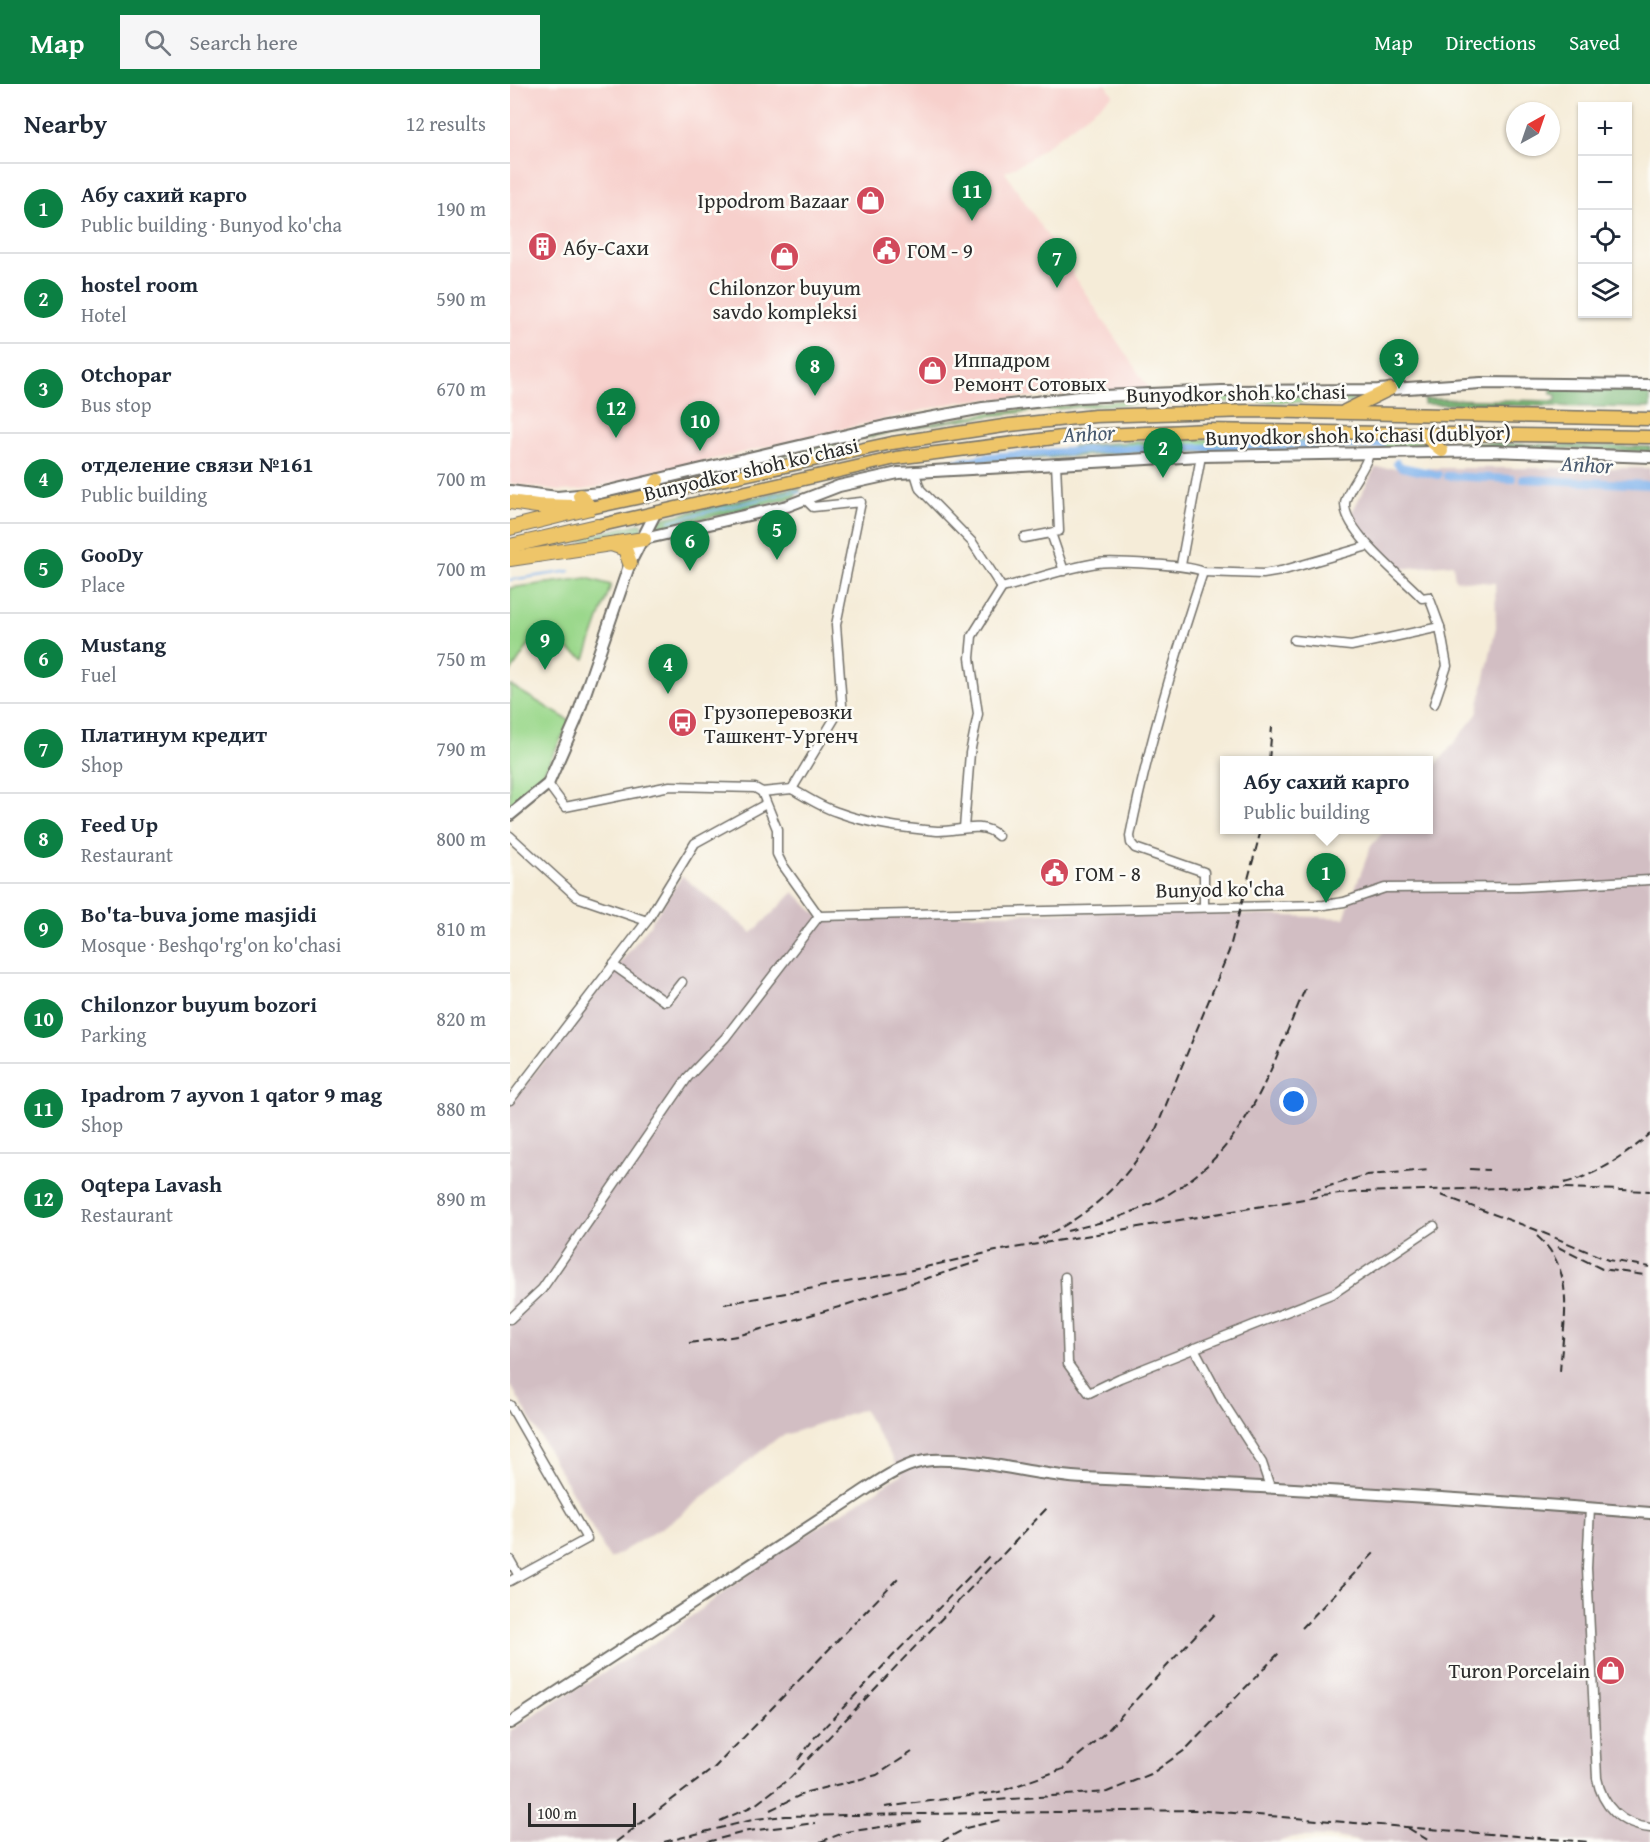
<!DOCTYPE html>
<meta charset="utf-8">
<style>
:root{--surface:#fff;--page:#f6f6f7;--text:#1f2937;--muted:#747a83;--line:#e0e1e3;--accent:#0b8043}
body{margin:0;font-family:"Gentium Book Plus",serif;background:var(--page);color:var(--text)}
.controls{position:absolute;right:18px;top:18px;display:grid;overflow:hidden;border-radius:0px;box-shadow:0 2px 4px #0004}
.controls button{width:54px;height:54px;display:grid;place-items:center;padding:0;border:0;border-bottom:2px solid var(--line);background:var(--surface);color:var(--text);font:30px sans-serif}
.compass{position:absolute;left:996px;top:18px;width:54px;height:54px;border-radius:50%;background:var(--surface);box-shadow:0 2px 4px #0004;rotate:40deg}
.scale{position:absolute;left:18px;bottom:15px;width:108px;box-sizing:border-box;padding-left:6px;border:3px solid #2b2b2b;border-top:0;font-size:16px;line-height:21px;white-space:nowrap;color:#2b2b2b;-webkit-text-stroke:4px #fdfcf7;paint-order:stroke}
.you{position:absolute;left:784px;top:1018px;width:21px;height:21px;margin:-15px;border:4px solid #fff;border-radius:50%;background:#1a73e8;box-shadow:0 0 0 9px #1a73e833}
.badge{display:grid;place-items:center;width:39px;height:39px;border-radius:50%;background:var(--accent);color:#fff;font-size:20px;font-weight:700}
.pin{position:absolute;translate:-50% -50px;filter:drop-shadow(0 2px 3px #0008)}
.pin::after{content:'';position:absolute;top:32px;width:21px;height:18px;background:inherit;clip-path:polygon(0 0,100% 0,50% 100%)}
.popup{position:absolute;left:710px;top:672px;width:213px;height:78px;box-sizing:border-box;display:grid;place-content:center;border-radius:0px;background:var(--surface);filter:drop-shadow(0 2px 4px #0005);font-size:20px;white-space:nowrap;color:var(--muted)}
.popup b{font-size:22px;color:var(--text)}
.popup::after{content:'';position:absolute;left:50%;top:100%;margin-left:-12px;border:12px solid transparent;border-top-color:var(--surface)}
.list{margin:0;padding:0;list-style:none}
h2{display:flex;justify-content:space-between;align-items:center;height:78px;margin:0;padding:0 24px;font-size:26px}
h2 small{font-size:20px;font-weight:400;color:var(--muted)}
.list li{display:grid;grid-template-columns:39px 1fr auto;gap:18px;align-items:center;box-sizing:border-box;height:90px;padding:0 24px;border-top:2px solid var(--line)}
.list b{display:block;font-size:22px;white-space:nowrap}
.list p{margin:0;font-size:20px;white-space:nowrap;color:var(--muted)}
.list em{font-size:20px;font-style:normal;color:var(--muted)}
.icon{flex:none;width:33px;height:33px;fill:none;stroke:currentColor;stroke-width:2;stroke-linecap:round;stroke-linejoin:round}
.map{position:relative;flex:none;width:1140px;height:1758px;overflow:hidden}
header{display:flex;align-items:center;gap:36px;box-sizing:border-box;height:84px;padding:0 30px;background:var(--accent);color:#fff}
header strong{font-size:28px}
nav{display:flex;gap:33px;margin-inline-start:auto;font-size:21px}
.search{width:420px;height:54px;background:var(--page);display:flex;align-items:center;gap:15px;box-sizing:border-box;padding:0 21px;border-radius:0px;color:var(--muted);font-size:22px}
main{display:flex}
aside{flex:1;background:var(--surface)}
.map>svg:first-child{display:block}
.built{fill:#f7d0cc}
.industrial{fill:#d2bec3}
.green{fill:#9bd88c;stroke:#63825c;stroke-width:1.5}
.forest{fill:#7cb878;stroke:#547252;stroke-width:1.5}
.lines{fill:none;stroke-linecap:round;stroke-linejoin:round}
.stream{stroke:#7fb2ec;stroke-width:2}
.canal{stroke:#7fb2ec;stroke-width:8}
.minor-casing{stroke:#726f68;stroke-width:11}
.tertiary-casing{stroke:#726f68;stroke-width:14}
.primary-casing{stroke:#726f68;stroke-width:15}
.trunk-casing{stroke:#726f68;stroke-width:16}
.minor{stroke:#fff;stroke-width:8}
.tertiary{stroke:#fff;stroke-width:10}
.primary{stroke:#eec569;stroke-width:12}
.trunk{stroke:#eec569;stroke-width:14}
.rail{stroke:#2b2b2b;stroke-width:2;stroke-dasharray:9 4.5;stroke-linecap:butt}
.labels{text-anchor:middle;dominant-baseline:central;stroke-width:5;stroke-linejoin:round;paint-order:stroke}
.poi-label{font-size:21px;fill:#2b2b2b;stroke:#fdfcf7;text-anchor:start}
.street-label{font-size:21px;fill:#2b2b2b;stroke:#fdfcf7}
.water-label{font-size:22px;font-style:italic;fill:#485a6f;stroke:#fdfcf7}
</style>
<header>
<strong>Map</strong>
<div class="search"><svg class="icon" aria-label="search" viewBox="0 0 24 24"><circle cx="10" cy="10" r="6"/><path d="M15 15l6 6"/></svg>Search here</div>
<nav><a>Map</a><a>Directions</a><a>Saved</a></nav>
</header>
<main>
<aside>
<h2>Nearby<small>12 results</small></h2>
<ul class="list">
<li><span class="badge">1</span><div><b>Абу сахий карго</b><p>Public building · Bunyod ko'cha</p></div><em>190 m</em></li>
<li><span class="badge">2</span><div><b>hostel room</b><p>Hotel</p></div><em>590 m</em></li>
<li><span class="badge">3</span><div><b>Otchopar</b><p>Bus stop</p></div><em>670 m</em></li>
<li><span class="badge">4</span><div><b>отделение связи №161</b><p>Public building</p></div><em>700 m</em></li>
<li><span class="badge">5</span><div><b>GooDy</b><p>Place</p></div><em>700 m</em></li>
<li><span class="badge">6</span><div><b>Mustang</b><p>Fuel</p></div><em>750 m</em></li>
<li><span class="badge">7</span><div><b>Платинум кредит</b><p>Shop</p></div><em>790 m</em></li>
<li><span class="badge">8</span><div><b>Feed Up</b><p>Restaurant</p></div><em>800 m</em></li>
<li><span class="badge">9</span><div><b>Bo'ta-buva jome masjidi</b><p>Mosque · Beshqo'rg'on ko'chasi</p></div><em>810 m</em></li>
<li><span class="badge">10</span><div><b>Chilonzor buyum bozori</b><p>Parking</p></div><em>820 m</em></li>
<li><span class="badge">11</span><div><b>Ipadrom 7 ayvon 1 qator 9 mag</b><p>Shop</p></div><em>880 m</em></li>
<li><span class="badge">12</span><div><b>Oqtepa Lavash</b><p>Restaurant</p></div><em>890 m</em></li>
</ul>
</aside>
<div class="map">
<svg width="1140" height="1758" viewBox="0 0 1140 1758">
<rect width="100%" height="100%" fill="#fdfcf7"/>
<filter id="ink" filterUnits="userSpaceOnUse"><feTurbulence type="fractalNoise" baseFrequency=".0167" numOctaves="2"/><feDisplacementMap in="SourceGraphic" scale="12" xChannelSelector="R" yChannelSelector="G"/><feConvolveMatrix kernelMatrix="1 2 1 2 8 2 1 2 1" color-interpolation-filters="sRGB"/></filter>
<filter id="wash" filterUnits="userSpaceOnUse"><feTurbulence type="fractalNoise" baseFrequency=".008" numOctaves="4" result="noise"/><feDisplacementMap in="SourceGraphic" scale="24" xChannelSelector="R" yChannelSelector="G"/><feGaussianBlur stdDeviation="1.35" result="paint"/><feColorMatrix in="noise" values="0 0 0 0 0 0 0 0 0 0 0 0 0 0 0 0 0 1.4 0 .05"/><feComposite in="paint" operator="in"/></filter>
<g filter="url(#wash)">
<rect width="100%" height="100%" fill="#f5ecd8"/>
<path class="built" d="M0 0H596L603 11 518 76 495 88 639 305 452 317 74 406 48 407 0 399Z"/>
<path class="industrial" d="M865 384H1140V1758H852L827 1753H784L768 1758H0V1647L43 1618 152 1554 263 1472 392 1390 353 1325 269 1353 164 1436 100 1475 0 1300V1020L139 842 172 792 242 849 284 808 309 833 643 827 834 834 861 762 875 746H918V691L967 630 986 543 985 499 945 496 943 480 887 485 860 461 839 434Z"/>
<g class="green">
<path d="M853 311 839 319C707 316 575 317 444 337 347 353 251 379 155 400L358 350 478 329 640 314Z"/>
<path d="M665 355 914 358 920 363 601 370 443 380 561 368 563 362Z"/>
<path d="M77 494 101 501 75 575 27 549 0 589V504Z"/>
<path d="M0 601 60 637 31 694 0 722Z"/>
</g>
<g class="forest">
<path d="M1041 303 1140 307V324L914 320V315L1046 317V311L1041 310Z"/>
<path d="M926 358 1140 363V368L949 362Z"/>
<path d="M283 404 291 405 284 414 146 446 144 436Z"/>
<path d="M132 439 133 448 0 469Z"/>
</g>
<g class="lines">
<g class="stream">
<path d="M160 437 285 407 290 409"/>
<path d="M0 496 60 487"/>
</g>
<g class="canal">
<path d="M887 379 891 383 928 391"/>
<path d="M433 381 478 373 594 365 871 361"/>
<path d="M937 392 1002 395"/>
<path d="M1013 395 1140 401"/>
</g>
</g>
</g>
<g filter="url(#ink)">
<g class="lines">
<defs>
<g id="minor">
<path d="M859 370C854 387 841 399 836 415 826 442 895 495 912 514L919 513 930 543 937 582 924 620"/>
<path d="M546 379 549 447 541 449 554 487"/>
<path d="M405 389 410 405 462 458 492 504"/>
<path d="M295 415 303 423 351 418 326 541 332 621"/>
<path d="M514 454 541 449"/>
<path d="M671 481 691 372"/>
<path d="M693 488C664 575 638 662 620 752L621 759 625 764 694 788V822"/>
<path d="M784 556 841 562 930 543"/>
<path d="M38 700 55 723 160 702 245 704 252 708 282 705 326 632"/>
<path d="M282 705C296 713 311 723 327 728 359 740 393 744 427 747 447 748 472 736 488 752"/>
<path d="M252 708 267 745V770L272 780 309 832 814 821 834 818 875 804 1010 803 1140 796"/>
<path d="M454 744 460 669 468 630 460 574 462 552 492 504C523 496 555 484 587 479 600 477 686 481 693 488L753 490 771 487 858 462"/>
<path d="M0 752 67 813 137 837"/>
<path d="M103 881 154 917H157L172 898"/>
<path d="M0 1016 137 837 185 759 256 720"/>
<path d="M555 1193 558 1280 579 1309 610 1294 824 1209 924 1142"/>
<path d="M0 1235 32 1205 178 993 215 954 309 832"/>
<path d="M684 1264 711 1315 752 1379 760 1403"/>
<path d="M0 1321 77 1455 0 1497"/>
<path d="M1080 1424 1077 1484 1087 1694C1092 1722 1111 1741 1140 1744"/>
<path d="M0 1476 9 1492"/>
</g>
<g id="tertiary">
<path d="M0 407 47 413 90 409 375 342 473 324 569 313 712 307 868 306 971 299 1140 301"/>
<path d="M134 455 277 422 329 402 388 389 691 372 983 367 1140 373"/>
<path d="M0 731 38 700 66 636 120 479 146 428"/>
<path d="M0 1639 349 1410C370 1396 395 1378 422 1376 473 1374 524 1392 575 1394 763 1403 952 1414 1140 1429"/>
</g>
<g id="primary">
<path d="M835 327 880 305"/>
<path d="M911 349 932 367"/>
<path d="M138 412 148 396"/>
<path d="M80 424 382 359 500 341 585 332 739 327 1140 335"/>
<path d="M87 442 386 374 552 353 697 346 1140 353"/>
</g>
<g id="trunk">
<path d="M70 412 80 424"/>
<path d="M0 418 27 422 63 423"/>
<path d="M0 444 80 424"/>
<path d="M101 460 115 465 120 479"/>
<path d="M0 462 87 442"/>
<path d="M0 475 134 455"/>
</g>
</defs>
<use href="#minor" class="minor-casing"/>
<use href="#tertiary" class="tertiary-casing"/>
<use href="#primary" class="primary-casing"/>
<use href="#trunk" class="trunk-casing"/>
<use href="#minor" class="minor"/>
<use href="#tertiary" class="tertiary"/>
<use href="#primary" class="primary"/>
<use href="#trunk" class="trunk"/>
<g class="rail">
<path d="M759 676 762 643"/>
<path d="M960 1085 979 1086"/>
<path d="M1054 1099C1087 1091 1115 1072 1140 1050"/>
<path d="M802 1107 857 1091 920 1086"/>
<path d="M931 1111 1024 1145 1098 1176 1140 1183"/>
<path d="M557 1147C578 1141 602 1137 622 1128 732 1083 752 1005 795 905"/>
<path d="M1027 1152C1068 1188 1053 1238 1050 1288"/>
<path d="M528 1155C580 1132 615 1098 644 1050L719 867 751 746"/>
<path d="M1048 1163 1092 1185 1135 1191"/>
<path d="M214 1220 393 1188 486 1167 812 1112 848 1108 1024 1103 1140 1107"/>
<path d="M179 1259 227 1252 329 1223 470 1177"/>
<path d="M792 1544 866 1467"/>
<path d="M288 1676 305 1653 479 1472"/>
<path d="M474 1717 597 1708 641 1690 675 1666 770 1568"/>
<path d="M375 1723 489 1708 553 1685 596 1648 706 1529"/>
<path d="M260 1726 297 1708 367 1691 402 1668"/>
<path d="M210 1737 245 1721 280 1694 537 1424"/>
<path d="M898 1744 921 1758"/>
<path d="M106 1758 204 1684 389 1493"/>
<path d="M154 1758 246 1735 275 1732 686 1726 1079 1758"/>
<path d="M197 1758 238 1747 306 1739"/>
<path d="M310 1758 336 1748 413 1737"/>
<path d="M431 1758 456 1744 490 1736"/>
</g>
</g>
</g>
<defs>
<symbol id="shop-disc" viewBox="-11 -11 22 22"><circle r="9.5" fill="#d1495b" stroke="#fdfcf7"/><path d="M-5-2.5h2.3a2.7 3.5 0 0 1 5.4 0H5L5.5 6h-11ZM-1.5-2.5h3a1.5 2.3 0 0 0-3 0Z" fill="#fff"/></symbol>
<symbol id="building-disc" viewBox="-11 -11 22 22"><circle r="9.5" fill="#d1495b" stroke="#fdfcf7"/><path d="M-4-6H4V6H1V3H-1V6H-4ZM-2.5-4.3h1.7v1.8h-1.7ZM.8-4.3h1.7v1.8H.8ZM-2.5-1h1.7V.8h-1.7ZM.8-1h1.7V.8H.8Z" fill="#fff"/></symbol>
<symbol id="civic-disc" viewBox="-11 -11 22 22"><circle r="9.5" fill="#d1495b" stroke="#fdfcf7"/><path d="M-.6-6.5H3V-4.5H.6V-3L4-1V1h2V6H-6V1h2V-1L-.6-3ZM-1.2 2.5V6h2.4V2.5Z" fill="#fff"/></symbol>
<symbol id="bus-disc" viewBox="-11 -11 22 22"><circle r="9.5" fill="#d1495b" stroke="#fdfcf7"/><path d="M-5-6H5V4H4V6H2V4H-2V6H-4V4H-5ZM-3.5-4V0h7V-4ZM-3.5 1.2v1.5H-2V1.2ZM2 1.2v1.5H3.5V1.2Z" fill="#fff"/></symbol>
</defs>
<g fill-rule="evenodd">
<use href="#shop-disc" x="344" y="100" width="33" height="33"/>
<use href="#building-disc" x="16" y="146" width="33" height="33"/>
<use href="#civic-disc" x="360" y="150" width="33" height="33"/>
<use href="#shop-disc" x="258" y="156" width="33" height="33"/>
<use href="#shop-disc" x="406" y="270" width="33" height="33"/>
<use href="#bus-disc" x="156" y="622" width="33" height="33"/>
<use href="#civic-disc" x="528" y="772" width="33" height="33"/>
<use href="#shop-disc" x="1084" y="1570" width="33" height="33"/>
</g>
<g class="labels">
<g class="poi-label">
<text x="339" y="116" text-anchor="end">Ippodrom Bazaar</text>
<text x="53" y="163">Абу-Сахи</text>
<text x="397" y="166">ГОМ - 9</text>
<text x="275" y="203" text-anchor="middle">Chilonzor buyum<tspan x="275" dy="24">savdo kompleksi</tspan></text>
<text x="444" y="275">Иппадром<tspan x="444" dy="24">Ремонт Сотовых</tspan></text>
<text x="194" y="627">Грузоперевозки<tspan x="194" dy="24">Ташкент-Ургенч</tspan></text>
<text x="565" y="789">ГОМ - 8</text>
<text x="1080" y="1586" text-anchor="end">Turon Porcelain</text>
</g>
<g class="street-label">
<text transform="translate(726 309) rotate(-1)">Bunyodkor shoh ko'chasi</text>
<text transform="translate(848 351) rotate(-1)">Bunyodkor shoh koʻchasi (dublyor)</text>
<text transform="translate(241 385) rotate(-13)">Bunyodkor shoh ko'chasi</text>
<text transform="translate(710 805) rotate(-1)">Bunyod ko'cha</text>
</g>
<g class="water-label">
<text transform="translate(579 349) rotate(-3)">Anhor</text>
<text transform="translate(1077 380) rotate(3)">Anhor</text>
</g>
</g>
</svg>
<div class="controls">
<button>+</button>
<button>−</button>
<button><svg class="icon" aria-label="locate" viewBox="0 0 24 24"><circle cx="12" cy="12" r="6"/><path d="M12 2v4M12 18v4M2 12h4M18 12h4"/></svg></button>
<button><svg class="icon" aria-label="layers" viewBox="0 0 24 24"><path d="M12 4l9 5-9 5-9-5zM3 14l9 5 9-5"/></svg></button>
</div>
<svg class="compass" viewBox="-18 -18 36 36"><path d="M0-13l5 13h-10z" fill="#e53935"/><path d="M0 13l5-13h-10z" fill="#747a83"/></svg>
<div class="scale">100 m</div>
<div class="you"></div>
<div class="pin badge" style="left:816px;top:819px">1</div>
<div class="popup"><b>Абу сахий карго</b>Public building</div>
<div class="pin badge" style="left:653px;top:394px">2</div>
<div class="pin badge" style="left:889px;top:305px">3</div>
<div class="pin badge" style="left:158px;top:610px">4</div>
<div class="pin badge" style="left:267px;top:476px">5</div>
<div class="pin badge" style="left:180px;top:487px">6</div>
<div class="pin badge" style="left:547px;top:204px">7</div>
<div class="pin badge" style="left:305px;top:312px">8</div>
<div class="pin badge" style="left:35px;top:586px">9</div>
<div class="pin badge" style="left:190px;top:367px">10</div>
<div class="pin badge" style="left:462px;top:137px">11</div>
<div class="pin badge" style="left:106px;top:354px">12</div>
</div>
</main>
